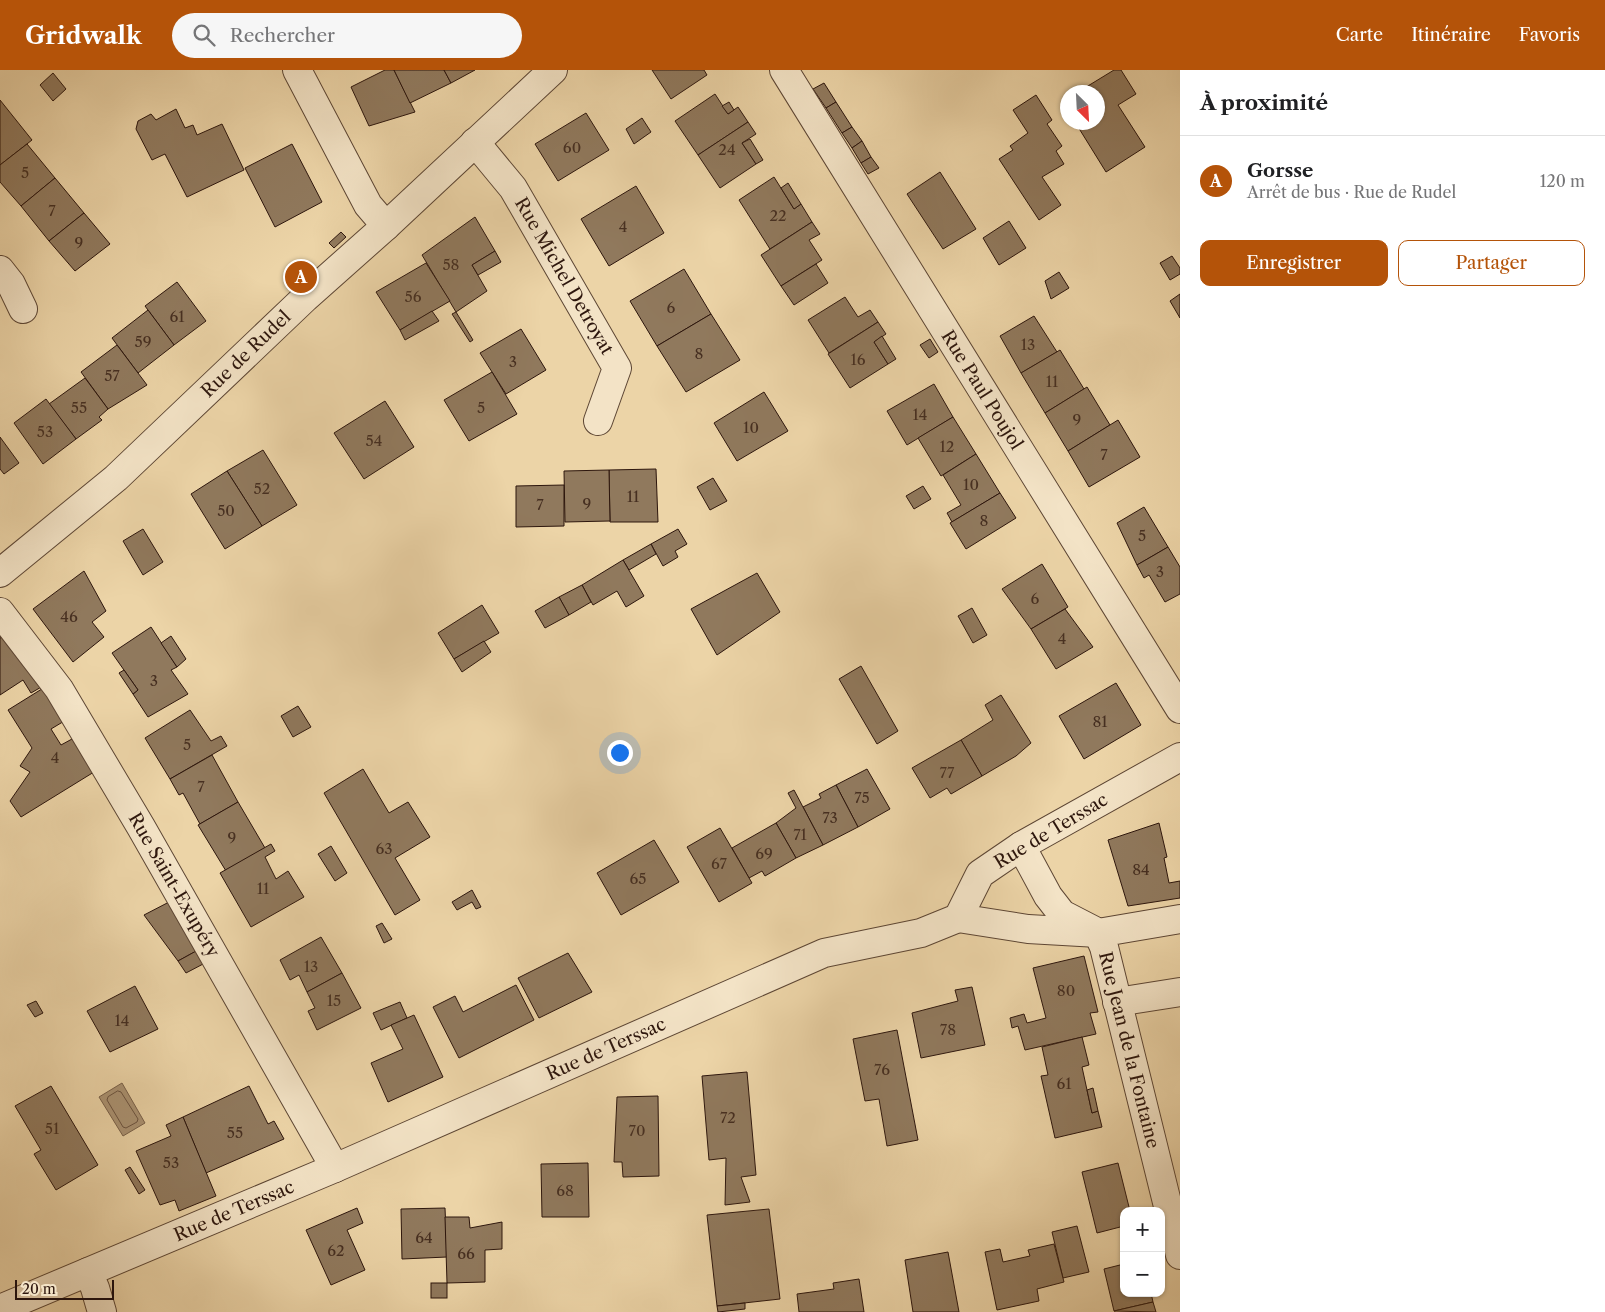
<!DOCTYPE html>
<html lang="fr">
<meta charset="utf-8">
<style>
:root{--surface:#fff;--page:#f6f6f6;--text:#202124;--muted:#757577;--line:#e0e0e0;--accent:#b45309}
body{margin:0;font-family:"Libre Caslon Text",serif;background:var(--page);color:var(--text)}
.controls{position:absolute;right:15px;bottom:15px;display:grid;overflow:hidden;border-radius:10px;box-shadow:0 1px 4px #0004}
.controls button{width:45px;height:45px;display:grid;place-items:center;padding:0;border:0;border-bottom:1px solid var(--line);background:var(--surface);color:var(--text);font:25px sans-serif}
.compass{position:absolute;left:1060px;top:15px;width:45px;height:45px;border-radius:50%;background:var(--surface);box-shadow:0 1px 4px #0004;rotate:156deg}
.scale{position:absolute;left:15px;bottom:12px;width:99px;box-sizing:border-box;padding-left:5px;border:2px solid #2d160d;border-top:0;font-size:14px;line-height:18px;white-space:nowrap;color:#2d160d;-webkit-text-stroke:4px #f3e3c6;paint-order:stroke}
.you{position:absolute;left:619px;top:682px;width:18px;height:18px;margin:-12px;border:4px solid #fff;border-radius:50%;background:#1a73e8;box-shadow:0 0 0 8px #1a73e833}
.badge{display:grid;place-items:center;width:32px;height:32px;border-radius:50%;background:var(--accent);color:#fff;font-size:16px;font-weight:700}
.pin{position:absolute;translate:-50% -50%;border:2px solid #fff;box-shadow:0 1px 5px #0006}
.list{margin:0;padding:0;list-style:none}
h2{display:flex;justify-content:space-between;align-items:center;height:65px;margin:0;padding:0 20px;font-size:21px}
h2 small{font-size:16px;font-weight:400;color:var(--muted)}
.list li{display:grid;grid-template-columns:32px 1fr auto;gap:15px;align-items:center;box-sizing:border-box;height:90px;padding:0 20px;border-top:1px solid var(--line)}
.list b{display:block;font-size:19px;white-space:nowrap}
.list p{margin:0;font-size:16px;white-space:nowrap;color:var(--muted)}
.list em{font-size:16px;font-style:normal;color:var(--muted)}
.actions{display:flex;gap:10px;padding:15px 20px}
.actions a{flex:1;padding:11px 0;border:1px solid var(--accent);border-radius:10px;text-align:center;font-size:18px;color:var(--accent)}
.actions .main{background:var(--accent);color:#fff}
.icon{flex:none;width:28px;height:28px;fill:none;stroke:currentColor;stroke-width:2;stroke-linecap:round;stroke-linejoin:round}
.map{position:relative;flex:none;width:1180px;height:1242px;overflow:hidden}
header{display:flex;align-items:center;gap:30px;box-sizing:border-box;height:70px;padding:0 25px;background:var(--accent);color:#fff}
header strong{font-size:24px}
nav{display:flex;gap:28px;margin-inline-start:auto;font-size:18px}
.search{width:350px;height:45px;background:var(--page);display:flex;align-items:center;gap:12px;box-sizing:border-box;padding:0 18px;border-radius:28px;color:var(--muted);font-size:19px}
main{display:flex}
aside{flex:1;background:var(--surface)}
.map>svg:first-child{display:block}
.water{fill:#ab9373;stroke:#79614a}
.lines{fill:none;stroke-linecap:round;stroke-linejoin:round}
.shore{stroke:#6c5440;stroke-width:1}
.building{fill:#90795d;stroke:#2d160d}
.minor-casing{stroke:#5d4634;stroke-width:30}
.tertiary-casing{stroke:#5d4634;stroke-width:30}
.minor{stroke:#f3e3c6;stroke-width:28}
.tertiary{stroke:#f3e3c6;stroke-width:28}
.labels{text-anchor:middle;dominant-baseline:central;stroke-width:4;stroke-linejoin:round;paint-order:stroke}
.number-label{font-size:15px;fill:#462f21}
.street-label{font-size:18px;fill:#2d160d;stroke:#f3e3c6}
</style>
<header>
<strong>Gridwalk</strong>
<div class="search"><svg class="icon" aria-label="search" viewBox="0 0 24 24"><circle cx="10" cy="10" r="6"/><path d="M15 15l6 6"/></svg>Rechercher</div>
<nav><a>Carte</a><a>Itinéraire</a><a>Favoris</a></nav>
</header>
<main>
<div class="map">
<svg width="1180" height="1242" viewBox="0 0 1180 1242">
<rect width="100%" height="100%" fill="#ecd4a7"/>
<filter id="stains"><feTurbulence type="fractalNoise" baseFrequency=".004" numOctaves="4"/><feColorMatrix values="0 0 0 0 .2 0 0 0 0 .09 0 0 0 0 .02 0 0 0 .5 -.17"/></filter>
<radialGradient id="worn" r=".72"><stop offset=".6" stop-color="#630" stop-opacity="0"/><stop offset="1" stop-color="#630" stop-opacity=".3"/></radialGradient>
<path class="water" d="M122 1013 145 1053 123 1066 99 1027Z"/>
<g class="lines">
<path class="shore" d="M118 1021 121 1022 138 1049 137 1052 126 1058 123 1057 107 1030 108 1027Z"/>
</g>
<g class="building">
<path d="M385 0H394L415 42 369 56 351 17Z"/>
<path d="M394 0H444L451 13 410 33Z"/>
<path d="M444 0H475L451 13Z"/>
<path d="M652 0H704L707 5 671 29Z"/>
<path d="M1114 0H1121L1136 24 1118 35 1145 77 1106 102 1075 52H1098V22H1078Z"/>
<path d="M53 3 66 19 53 31 40 15Z"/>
<path d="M824 13 836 32 826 38 813 19Z"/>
<path d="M715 24 728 44 738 37 748 52 698 85 675 51Z"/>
<path d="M1036 25 1052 50 1047 54 1062 76 1056 81 1064 94 1042 107 1061 135 1039 150 999 89 1013 80 1010 76 1028 63 1013 40Z"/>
<path d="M0 30 32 70 0 95Z"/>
<path d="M729 32 734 40 728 44 722 36Z"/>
<path d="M836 32 852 57 842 63 826 38Z"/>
<path d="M176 39 185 58 193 55 197 65 222 54 244 100 187 127 165 84 152 90 136 59 138 51 151 44 156 50Z"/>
<path d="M586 43 609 80 558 111 535 74Z"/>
<path d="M642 48 651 62 634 74 626 59Z"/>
<path d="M748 52 756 64 742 73 756 94 720 118 698 85Z"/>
<path d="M852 57 862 71 852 78 842 63Z"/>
<path d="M750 69 763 90 756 94 742 73Z"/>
<path d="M862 71 871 87 861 93 852 78Z"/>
<path d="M27 74 55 108 21 136 0 112V95Z"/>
<path d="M292 74 322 132 275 157 245 98Z"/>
<path d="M871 87 879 98 868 104 861 93Z"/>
<path d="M940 102 976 159 943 179 907 124Z"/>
<path d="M774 107 794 139 801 134 812 152 770 179 739 130Z"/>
<path d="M55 108 84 143 49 171 21 136Z"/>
<path d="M788 113 801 134 794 139 781 118Z"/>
<path d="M636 116 664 163 609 196 581 149Z"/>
<path d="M84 143 110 174 75 201 49 171Z"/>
<path d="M475 147 495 181 472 195 487 221 456 242 422 185Z"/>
<path d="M1009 151 1026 178 999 195 983 168Z"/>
<path d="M812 152 820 164 809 170 822 190 781 216 761 185Z"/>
<path d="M341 162 346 167 334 178 329 173Z"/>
<path d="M495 181 501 192 478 205 472 195Z"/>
<path d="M1172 186 1180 198V204L1170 210 1160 193Z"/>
<path d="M426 193 450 231 400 260 376 222Z"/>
<path d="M816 194 828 213 794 235 781 216Z"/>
<path d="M684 199 711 244 657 276 630 231Z"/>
<path d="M1059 202 1069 218 1051 229 1045 211Z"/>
<path d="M177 212 206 251 174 275 145 236Z"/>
<path d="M1180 224V248L1170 231Z"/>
<path d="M845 227 858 247 870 240 878 252 829 283 808 250Z"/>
<path d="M148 240 174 275 138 303 112 268Z"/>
<path d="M432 241 439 251 405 270 400 260Z"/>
<path d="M456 242 473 270 470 272 452 244Z"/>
<path d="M711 244 740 290 686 322 657 276Z"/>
<path d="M1034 246 1057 282 1021 303 1000 266Z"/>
<path d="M878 252 886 264 874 272 888 294 850 318 828 284Z"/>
<path d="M521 259 546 300 506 324 480 283Z"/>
<path d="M882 266 896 289 888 294 874 272Z"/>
<path d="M930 269 938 282 929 288 920 275Z"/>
<path d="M117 275 147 315 108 339 81 302Z"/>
<path d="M1060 280 1084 319 1045 343 1021 303Z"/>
<path d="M492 302 517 344 469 371 444 330Z"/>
<path d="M85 308 108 339 99 347 102 350 76 369 49 334Z"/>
<path d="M934 314 953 347 907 375 887 341Z"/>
<path d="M1087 317 1110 355 1068 381 1045 343Z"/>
<path d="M764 322 788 361 737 391 714 353Z"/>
<path d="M46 329 76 369 43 394 14 353Z"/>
<path d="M385 331 414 377 364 409 334 363Z"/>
<path d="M953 347 976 384 941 406 918 368Z"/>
<path d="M1118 350 1140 387 1089 417 1068 381Z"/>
<path d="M0 367 19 393 4 404 0 399Z"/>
<path d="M263 380 297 435 262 456 227 401Z"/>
<path d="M976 384 1000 423 952 452 947 443 961 435 943 405Z"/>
<path d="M656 399 658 452H610L609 400Z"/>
<path d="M609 400 610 451 565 452 564 401Z"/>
<path d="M227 401 262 456 225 479 191 424Z"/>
<path d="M713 408 727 431 710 440 697 417Z"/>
<path d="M564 415V456L516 457V416Z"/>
<path d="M923 416 931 429 914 439 906 426Z"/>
<path d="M1000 423 1016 448 966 479 950 453Z"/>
<path d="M1144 437 1168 477 1137 495 1117 453Z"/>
<path d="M143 459 163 492 143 505 123 471Z"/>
<path d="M678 459 687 474 675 481 678 487 663 496 651 474Z"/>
<path d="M651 474 656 484 629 500 623 490Z"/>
<path d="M1168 477 1180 497V524L1165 532 1149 505 1144 508 1137 495Z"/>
<path d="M623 490 644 526 626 537 617 521 593 535 582 515Z"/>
<path d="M1042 494 1068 537 1031 559 1002 519Z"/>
<path d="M84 501 106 541 92 552 104 567 73 592 33 539Z"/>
<path d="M757 503 780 542 717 585 691 539Z"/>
<path d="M582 515 591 532 569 545 559 527Z"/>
<path d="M559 527 569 545 545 558 535 541Z"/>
<path d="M482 535 499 563 454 589 438 563Z"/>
<path d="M972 538 987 565 973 573 958 546Z"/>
<path d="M1065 539 1093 577 1056 599 1031 559Z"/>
<path d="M151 557 177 597 171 600 188 624 148 647 133 624 138 620 112 583Z"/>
<path d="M5 565 43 616 31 623 23 610 0 625V568Z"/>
<path d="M171 566 186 589 177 597 161 573Z"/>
<path d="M484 571 491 582 462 602 454 589Z"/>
<path d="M861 596 898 661 877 674 839 609Z"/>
<path d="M124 600 138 620 133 624 119 603Z"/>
<path d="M1116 613 1141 655 1084 689 1059 646Z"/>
<path d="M45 617 66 650 51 659 61 675 72 669 94 702 21 747 10 731 30 702 20 696 32 678 8 640Z"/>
<path d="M1001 625 1031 673 1016 686 982 706 961 670 993 650 985 635Z"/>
<path d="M298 636 311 657 293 667 281 646Z"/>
<path d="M190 640 211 671 221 666 227 676 170 709 145 668Z"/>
<path d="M961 670 982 706 951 724 947 718 930 728 912 698Z"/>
<path d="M212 685 238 732 200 754 183 723 179 725 170 709Z"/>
<path d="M363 699 389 743 408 732 430 767 395 788 420 830 395 845 324 723Z"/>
<path d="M867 699 890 739 858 757 836 715Z"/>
<path d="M836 715 858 757 823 775 803 737 821 728 819 724Z"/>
<path d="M794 720 823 775 796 788 776 753 796 738 788 723Z"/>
<path d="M238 732 265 778 226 801 198 755Z"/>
<path d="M776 753 796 788 765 806 762 801 749 808 732 778Z"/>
<path d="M1159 753 1167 787 1164 788 1169 813 1180 811V828L1128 836 1108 770Z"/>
<path d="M720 758 752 813 719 832 687 777Z"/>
<path d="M654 770 679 812 621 845 597 803Z"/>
<path d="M271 774 275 781 265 787 276 809 288 801 304 827 251 857 220 803Z"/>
<path d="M331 776 347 803 335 811 318 784Z"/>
<path d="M472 820 481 837 476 839 472 832 457 840 452 832Z"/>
<path d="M171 831 198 880 178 891 144 845Z"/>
<path d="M382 853 392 869 384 873 376 856Z"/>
<path d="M321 867 342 903 307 922 299 905 290 910 280 890Z"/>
<path d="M198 880 205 893 186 903 178 891Z"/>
<path d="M568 883 592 922 539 948 518 908Z"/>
<path d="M1084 886 1098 942 1090 943 1096 964 1025 980 1018 956 1012 958 1010 948 1024 944 1027 953 1046 948 1033 898Z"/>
<path d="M342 903 361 938 317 960 308 941 315 938 307 922Z"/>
<path d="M516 915 534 950 459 988 433 937 455 926 463 942Z"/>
<path d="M135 916 158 959 110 982 87 941Z"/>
<path d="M972 917 985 975 921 988 912 943 958 931 955 920Z"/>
<path d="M36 931 43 943 35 947 27 935Z"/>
<path d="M400 932 407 948 381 960 373 943Z"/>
<path d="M414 945 443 1007 388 1032 371 993 403 979 391 955Z"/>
<path d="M897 960 918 1070 887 1076 879 1029 865 1031 853 969Z"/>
<path d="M1082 967 1089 995 1082 997 1092 1043 1098 1041 1102 1057 1055 1068 1041 1006 1048 1005 1042 977Z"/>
<path d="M747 1002 756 1105 741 1107 750 1132 725 1135 726 1088 709 1090 702 1006Z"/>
<path d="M51 1016 98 1095 56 1120 34 1084 41 1080 15 1036Z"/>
<path d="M249 1016 268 1054 274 1051 284 1069 206 1103 183 1047Z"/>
<path d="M1093 1018 1098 1041 1092 1043 1087 1020Z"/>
<path d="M658 1026 659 1106 623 1107 622 1092H614L617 1027Z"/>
<path d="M183 1047 216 1126 179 1141 175 1130 160 1135 136 1081 171 1066 166 1055Z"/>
<path d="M588 1093 589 1147H542L541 1094Z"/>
<path d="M1118 1093 1130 1141H1124V1156L1097 1163 1082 1102Z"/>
<path d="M130 1097 145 1120 139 1124 125 1100Z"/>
<path d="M357 1138 363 1153 347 1160 365 1200 331 1215 306 1160Z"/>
<path d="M445 1138 447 1187 402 1189 401 1139Z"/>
<path d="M769 1139 780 1229 717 1236 707 1145Z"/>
<path d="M445 1147H469L470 1158 502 1152V1179L485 1180V1212L447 1213Z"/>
<path d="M1077 1156 1089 1202 1063 1208 1052 1162Z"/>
<path d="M1054 1174 1064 1212 1037 1219 1039 1231 997 1240 985 1182 1000 1179 1003 1192 1030 1186 1028 1180Z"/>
<path d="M948 1182 959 1242H913L905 1190Z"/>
<path d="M1124 1194V1223H1151L1153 1232 1114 1241 1104 1199Z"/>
<path d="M859 1209 864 1242H799L797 1224 834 1219 833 1213Z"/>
<rect x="431" y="1213" width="16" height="15"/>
<path d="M1153 1232 1156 1242 1114 1241Z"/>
<path d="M745 1233V1239L718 1242 717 1236Z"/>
</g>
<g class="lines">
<defs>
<g id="minor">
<path d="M297 0 368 135 386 156"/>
<path d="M784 0 1180 639"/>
<path d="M475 72 513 118 617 298 598 351"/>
<path d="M0 200 11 214 23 239"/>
<path d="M0 503 116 408 305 228 386 156 553 0"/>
<path d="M0 542 59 619 141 757 335 1098"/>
<path d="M1180 849 1098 863 1104 877 1180 1185"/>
<path d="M1117 932 1180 922"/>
<path d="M88 1202 95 1218 102 1242"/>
</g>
<g id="tertiary">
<path d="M1021 776 1048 826 1062 844 1093 860"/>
<path d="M958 848 1028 859 1098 863"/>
<path d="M0 1239 335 1098 824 883 921 863 958 848 980 804 1021 776 1180 687"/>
</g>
</defs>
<use href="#minor" class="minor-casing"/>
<use href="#tertiary" class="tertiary-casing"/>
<use href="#minor" class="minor"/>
<use href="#tertiary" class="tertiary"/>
</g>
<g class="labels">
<g class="number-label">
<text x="572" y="77">60</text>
<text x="727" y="79">24</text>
<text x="25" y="102">5</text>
<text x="52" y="140">7</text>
<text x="778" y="145">22</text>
<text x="623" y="156">4</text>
<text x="79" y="172">9</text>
<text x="451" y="194">58</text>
<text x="413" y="226">56</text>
<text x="671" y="237">6</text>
<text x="177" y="246">61</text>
<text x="143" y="271">59</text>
<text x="1028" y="274">13</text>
<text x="699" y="283">8</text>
<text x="858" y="289">16</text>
<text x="513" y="291">3</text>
<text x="112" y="305">57</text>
<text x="1052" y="311">11</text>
<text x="79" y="337">55</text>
<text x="481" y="337">5</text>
<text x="920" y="344">14</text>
<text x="1077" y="349">9</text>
<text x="751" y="357">10</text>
<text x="45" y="361">53</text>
<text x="374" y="370">54</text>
<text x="947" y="376">12</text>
<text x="1104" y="384">7</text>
<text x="971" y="414">10</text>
<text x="262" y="418">52</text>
<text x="633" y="426">11</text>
<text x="587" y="433">9</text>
<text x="540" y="434">7</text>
<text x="226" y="440">50</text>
<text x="984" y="450">8</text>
<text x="1142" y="465">5</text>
<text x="1160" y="501">3</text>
<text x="1035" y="528">6</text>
<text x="69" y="546">46</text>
<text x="1062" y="568">4</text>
<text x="154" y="610">3</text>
<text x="1100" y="651">81</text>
<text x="187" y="674">5</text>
<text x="55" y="687">4</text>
<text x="947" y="702">77</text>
<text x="201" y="716">7</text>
<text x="862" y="727">75</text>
<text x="830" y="747">73</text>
<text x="800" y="764">71</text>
<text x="232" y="767">9</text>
<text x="384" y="778">63</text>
<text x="764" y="783">69</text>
<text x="719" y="793">67</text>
<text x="1141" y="799">84</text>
<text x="638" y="808">65</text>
<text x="263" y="818">11</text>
<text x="311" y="896">13</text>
<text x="1066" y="920">80</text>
<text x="334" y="930">15</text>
<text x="122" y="950">14</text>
<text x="948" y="959">78</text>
<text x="882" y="999">76</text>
<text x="1064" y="1013">61</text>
<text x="728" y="1047">72</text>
<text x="52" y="1058">51</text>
<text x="637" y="1060">70</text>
<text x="235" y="1062">55</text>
<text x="171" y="1092">53</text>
<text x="565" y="1120">68</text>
<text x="424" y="1167">64</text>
<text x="336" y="1180">62</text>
<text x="466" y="1183">66</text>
</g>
<g class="street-label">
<text transform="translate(564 206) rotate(60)">Rue Michel Detroyat</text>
<text transform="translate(246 284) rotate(-44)">Rue de Rudel</text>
<text transform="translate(982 320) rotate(58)">Rue Paul Poujol</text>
<text transform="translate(1051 761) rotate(-31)">Rue de Terssac</text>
<text transform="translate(174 815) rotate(60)">Rue Saint-Exupéry</text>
<text transform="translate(606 979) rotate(-24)">Rue de Terssac</text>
<text transform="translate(1129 980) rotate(76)">Rue Jean de la Fontaine</text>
<text transform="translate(234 1141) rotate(-23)">Rue de Terssac</text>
</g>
</g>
<rect width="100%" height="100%" filter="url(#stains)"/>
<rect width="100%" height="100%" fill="url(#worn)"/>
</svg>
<div class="controls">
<button>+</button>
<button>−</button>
</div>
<svg class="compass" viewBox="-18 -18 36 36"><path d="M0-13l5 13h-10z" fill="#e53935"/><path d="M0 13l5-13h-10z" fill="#757577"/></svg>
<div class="scale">20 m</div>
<div class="you"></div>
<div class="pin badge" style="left:301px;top:207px">A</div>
</div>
<aside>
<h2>À proximité<small></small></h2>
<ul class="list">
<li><span class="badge">A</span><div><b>Gorsse</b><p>Arrêt de bus · Rue de Rudel</p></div><em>120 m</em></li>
</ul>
<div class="actions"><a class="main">Enregistrer</a><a>Partager</a></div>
</aside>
</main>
